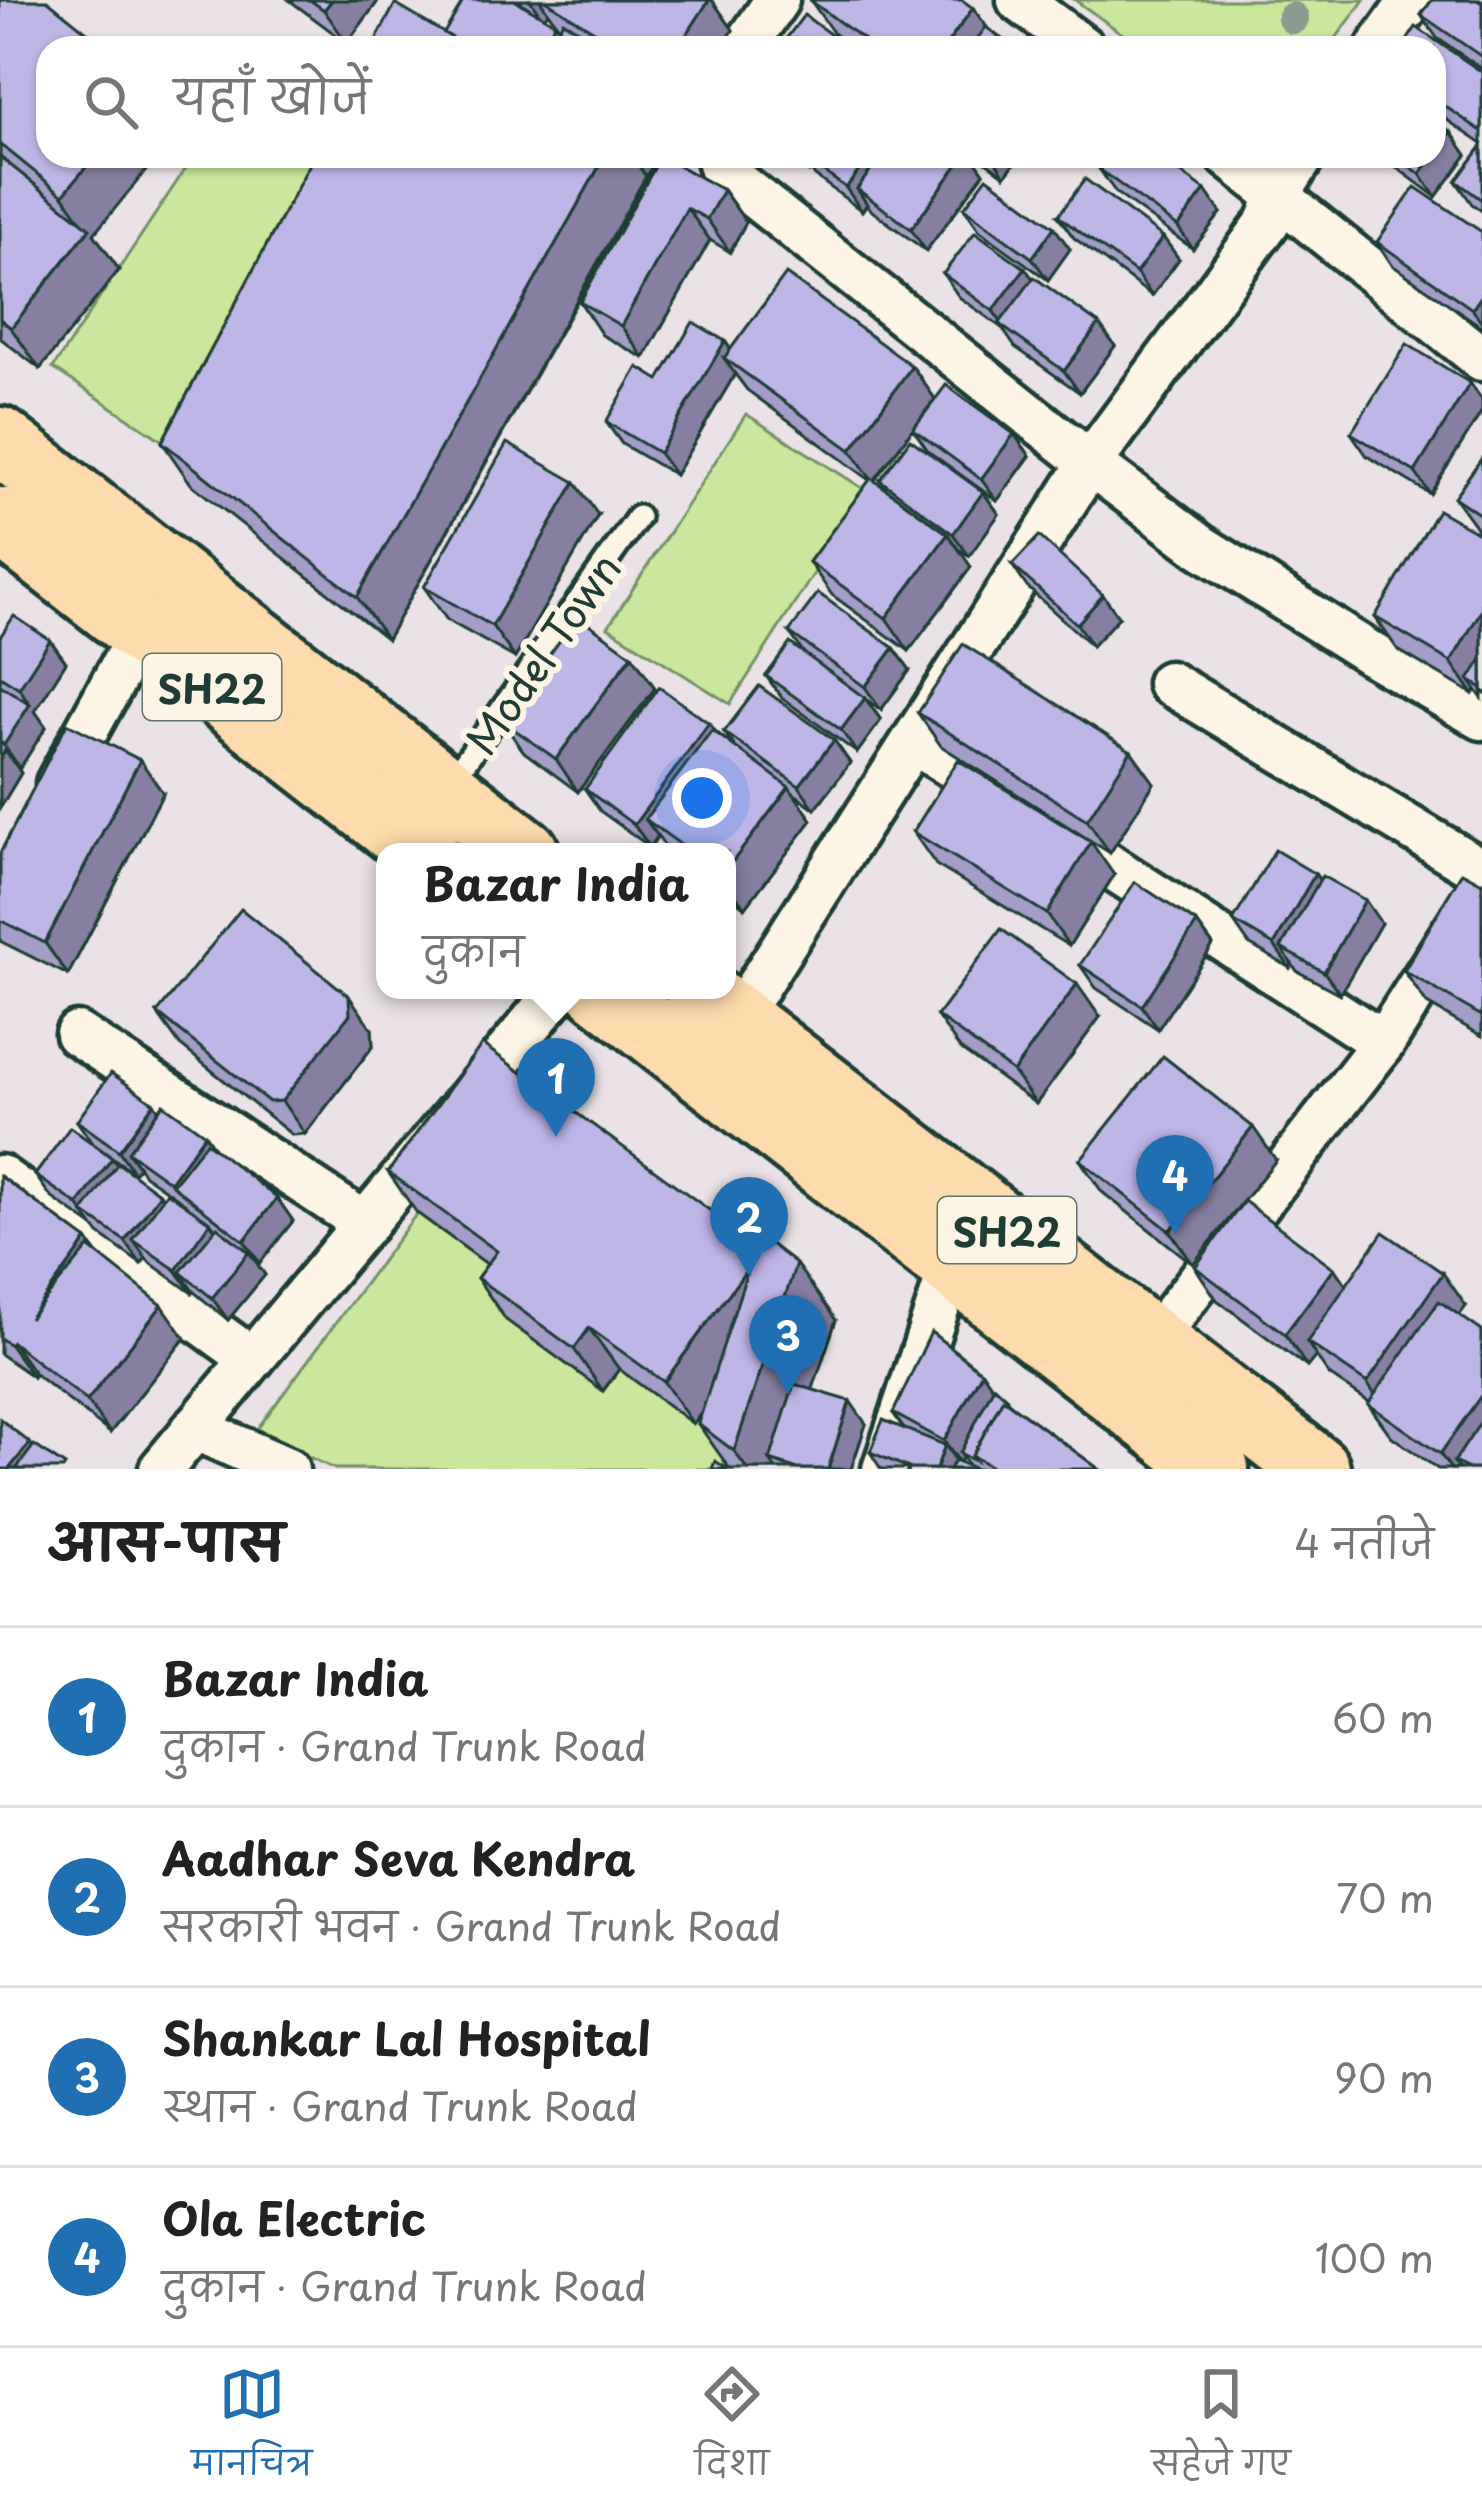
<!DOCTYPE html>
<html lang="hi">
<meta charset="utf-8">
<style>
:root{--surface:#fff;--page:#f2f2f2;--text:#222;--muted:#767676;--line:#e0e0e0;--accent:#1f6fb2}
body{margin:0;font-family:"Playpen Sans","Playpen Sans Deva",sans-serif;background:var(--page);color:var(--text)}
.you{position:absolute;left:702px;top:798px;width:42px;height:42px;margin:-30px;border:9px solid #fff;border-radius:50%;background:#1a73e8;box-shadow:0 0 0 18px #1a73e833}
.badge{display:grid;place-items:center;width:78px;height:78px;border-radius:50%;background:var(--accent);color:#fff;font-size:39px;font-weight:700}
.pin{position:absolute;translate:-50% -99px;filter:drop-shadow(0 3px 6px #0008)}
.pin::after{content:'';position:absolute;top:63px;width:42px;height:36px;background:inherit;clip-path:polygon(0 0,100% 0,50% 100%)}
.popup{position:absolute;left:376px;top:843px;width:360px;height:156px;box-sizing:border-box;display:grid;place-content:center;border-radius:24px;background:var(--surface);filter:drop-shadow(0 3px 9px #0005);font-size:39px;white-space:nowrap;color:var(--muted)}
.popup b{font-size:45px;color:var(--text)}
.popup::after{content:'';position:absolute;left:50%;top:100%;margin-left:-24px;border:24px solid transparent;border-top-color:var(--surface)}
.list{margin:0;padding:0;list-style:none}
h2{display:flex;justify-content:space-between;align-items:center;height:156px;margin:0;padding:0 48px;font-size:51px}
h2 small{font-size:39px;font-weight:400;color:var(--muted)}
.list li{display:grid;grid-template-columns:78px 1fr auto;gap:36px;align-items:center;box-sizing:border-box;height:180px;padding:0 48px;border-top:3px solid var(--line)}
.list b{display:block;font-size:45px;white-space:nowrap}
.list p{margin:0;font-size:39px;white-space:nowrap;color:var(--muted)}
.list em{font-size:39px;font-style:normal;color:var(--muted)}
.icon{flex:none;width:66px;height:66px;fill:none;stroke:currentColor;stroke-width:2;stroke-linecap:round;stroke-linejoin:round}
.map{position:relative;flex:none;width:1482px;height:1469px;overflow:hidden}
.search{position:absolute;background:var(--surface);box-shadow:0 3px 9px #0004;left:36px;right:36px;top:36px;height:132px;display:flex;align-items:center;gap:30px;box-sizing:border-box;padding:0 42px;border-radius:36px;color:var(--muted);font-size:45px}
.sheet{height:876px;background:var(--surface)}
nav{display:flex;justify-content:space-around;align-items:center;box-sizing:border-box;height:168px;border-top:3px solid var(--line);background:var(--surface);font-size:33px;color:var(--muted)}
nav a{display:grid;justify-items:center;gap:6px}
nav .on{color:var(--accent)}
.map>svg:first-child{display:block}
.green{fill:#cbe79e;stroke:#759269;stroke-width:3}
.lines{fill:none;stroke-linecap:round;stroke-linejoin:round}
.lane-casing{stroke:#1f3d34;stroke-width:30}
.street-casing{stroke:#1f3d34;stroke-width:51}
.highway-casing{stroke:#1f3d34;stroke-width:75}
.lane{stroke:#fcf5e5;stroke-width:21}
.street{stroke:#fcf5e5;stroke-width:42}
.highway{stroke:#fedbac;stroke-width:66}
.tree{fill:#8d9a90}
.wall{fill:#a49dc8;stroke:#1f3d34;stroke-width:3;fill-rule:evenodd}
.shaded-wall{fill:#867fa2;stroke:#1f3d34;stroke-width:3}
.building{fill:#bfb6e8;stroke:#1f3d34;stroke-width:3}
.labels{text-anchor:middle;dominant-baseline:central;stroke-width:12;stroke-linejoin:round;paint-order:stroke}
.shield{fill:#fcf5e5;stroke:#617469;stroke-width:3}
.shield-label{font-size:39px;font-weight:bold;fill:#1f3d34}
.street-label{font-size:42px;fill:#1f3d34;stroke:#fcf5e5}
</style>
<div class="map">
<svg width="1482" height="1469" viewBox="0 0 1482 1469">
<rect width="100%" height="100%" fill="#eae2e6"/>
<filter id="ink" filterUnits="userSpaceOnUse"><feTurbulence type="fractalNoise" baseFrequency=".00833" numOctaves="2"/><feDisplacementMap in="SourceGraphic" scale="24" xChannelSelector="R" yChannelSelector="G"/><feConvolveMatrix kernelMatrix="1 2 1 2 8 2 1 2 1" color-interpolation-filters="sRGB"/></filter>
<g filter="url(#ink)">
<g class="green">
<path d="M1075 0H1364L1329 48H1142Z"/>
<path d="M194 156H316L175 449 53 368Z"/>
<path d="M746 414 867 491 730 704 608 627Z"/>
<path d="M417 1213 732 1443 725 1469H335L255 1432Z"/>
</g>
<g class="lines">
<defs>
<path id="lane" d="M450 783 638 517"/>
<g id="street">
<path d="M1019 0 1083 48"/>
<path d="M744 48 777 0"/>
<path d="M1378 48 1412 0"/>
<path d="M717 156 721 170 1090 463 1200 546 1370 653 1482 718"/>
<path d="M1228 156 1482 359"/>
<path d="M1169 683 1482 871"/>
<path d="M913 742 999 795"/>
<path d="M58 783 141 631"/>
<path d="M1057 832 1383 1043"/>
<path d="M736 1020 1090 463 1268 222 1279 194 1303 156"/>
<path d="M77 1034 366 1224"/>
<path d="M0 1177 252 1359"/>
<path d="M1137 1361 1383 1043 1482 887"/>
<path d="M194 1428 287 1469"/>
<path d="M161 1469 559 990"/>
<path d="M884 1469 952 1264"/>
</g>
<g id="highway">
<path d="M0 441 525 852"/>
<path d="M0 521 424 852"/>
<path d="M601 990 1215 1469"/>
<path d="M698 990 1316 1469"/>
</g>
</defs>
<use href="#lane" class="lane-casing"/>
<use href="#street" class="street-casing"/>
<use href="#highway" class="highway-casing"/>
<use href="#lane" class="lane"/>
<use href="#street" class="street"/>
<use href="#highway" class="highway"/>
</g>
<circle class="tree" cx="1293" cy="18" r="16"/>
<g class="wall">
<path d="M0 0 94 234 119 270 40 369 0 338Z"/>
<path d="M289 0H379L347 43Z"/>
<path d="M517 0H712L733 30 722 48H372L444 33 529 8ZM548 12 559 27 558 29 544 17Z"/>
<path d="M1432 0H1482V69L1437 38 1421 15Z"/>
<path d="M811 1 973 8 988 29 1014 48H853L834 34Z"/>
<path d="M1434 48 1482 72V144L1434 111Z"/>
<path d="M1451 132 1467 155 1436 197 1381 156H1434Z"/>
<path d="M1482 146V211L1472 204 1456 181Z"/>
<path d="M314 156H659L387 639 191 484 162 442Z"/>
<path d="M661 156 723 190 746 222 730 252 710 240 644 358 602 335 580 302Z"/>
<path d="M787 156H972L984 173 926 251 872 211 867 204 862 211 815 176 811 170 809 172Z"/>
<path d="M978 156H1020L1005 176Z"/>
<path d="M1100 170 1221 213 1193 249 1116 193Z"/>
<path d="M964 208 1070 249 1048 280 980 231Z"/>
<path d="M1058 216 1179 259 1152 296 1074 238Z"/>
<path d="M1482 232V327L1392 265 1377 242Z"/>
<path d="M943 274 1033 279 1099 324 1115 346 1080 393 1015 347 1002 328 959 297Z"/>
<path d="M725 341 730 349 912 366 935 399 874 481 887 490 880 480 983 492 999 514 969 556 957 548 971 567 909 651 832 595 809 562 870 480 747 390 735 374 675 475 622 444 606 422 659 380Z"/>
<path d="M1470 383 1482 400V411L1430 494 1367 456 1351 433Z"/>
<path d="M913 429 1014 434 1030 456 997 501 929 452Z"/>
<path d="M1482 458V533L1477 529 1454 497Z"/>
<path d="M598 515 515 658 447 620 424 587Z"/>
<path d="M1482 535V698L1476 690 1473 694 1398 650 1375 617Z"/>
<path d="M1012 565 1119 617 1092 646 1027 587Z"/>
<path d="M789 632 894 648 910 670 881 710 866 699 881 720 857 753 782 698 766 676 804 653Z"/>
<path d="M0 637 50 640 66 662 35 711 46 727 20 768 15 764 21 773 0 808Z"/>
<path d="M632 655 655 688 578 792 524 752 501 720Z"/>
<path d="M918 713 1131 751 1154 783 1110 853 941 746Z"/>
<path d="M709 723 716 732 735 747 724 732 834 740 850 763 815 809 792 792 812 820 745 908 727 894V852H669L658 836 650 847 600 811 585 789Z"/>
<path d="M163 793 68 975 0 941V853Z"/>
<path d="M913 832 1114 875 1069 946 936 865Z"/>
<path d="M1315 874 1320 880 1381 923 1340 994 1297 971 1292 964 1290 968 1249 944 1233 921Z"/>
<path d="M1482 883V1036L1427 1004 1404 971Z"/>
<path d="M1197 923 1213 945 1158 1029 1096 988 1080 965Z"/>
<path d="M157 1013 372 1029 373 1046 305 1134 292 1135 180 1045Z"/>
<path d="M937 1016 1100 1017 1036 1104 960 1049Z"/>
<path d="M154 1103 158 1110 215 1150 277 1198 293 1221 260 1263 252 1257 265 1275 228 1320 193 1291 192 1293 149 1262 146 1258 141 1264 99 1234 94 1227 51 1197 35 1175 117 1164 160 1194 163 1198 186 1204 144 1175 139 1167 134 1173 92 1143 77 1121Z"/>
<path d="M1080 1160H1276L1193 1264 1102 1192Z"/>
<path d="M388 1172 836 1320 812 1390 866 1424 851 1469H730L698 1424 702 1412 693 1424 619 1369 603 1391 506 1320 477 1278 487 1264 417 1213Z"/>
<path d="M0 1176 87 1240 97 1253 185 1338 110 1433 35 1374 33 1377 0 1354Z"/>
<path d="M1195 1267 1334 1268 1346 1286 1466 1306 1459 1315 1482 1469H1438L1391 1436 1368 1404 1369 1402 1329 1375 1316 1356 1307 1367 1217 1300Z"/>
<path d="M982 1372 993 1388 1013 1406 1099 1469H976L968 1465 963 1457 960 1462 974 1469H881L870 1452 904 1429 893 1413Z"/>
</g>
<g class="shaded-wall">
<path d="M332 0H379L347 43 324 10Z"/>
<path d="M530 0H540L548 12 543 19Z"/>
<path d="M709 0H712L733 30 722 48H678Z"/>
<path d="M973 8 996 40 990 48H944Z"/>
<path d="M555 23 570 46 569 48H540Z"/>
<path d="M1451 132 1467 155 1436 197 1420 174Z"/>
<path d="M95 156H158L94 234 119 270 40 369 11 328 88 231 63 195Z"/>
<path d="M605 156H632L646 176 387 639 357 597Z"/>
<path d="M632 156H659L646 176Z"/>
<path d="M870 156H902L857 189 867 204 862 211 846 188Z"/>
<path d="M964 156H972L984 173 926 251 911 229Z"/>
<path d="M992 156H1020L1005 176Z"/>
<path d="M723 190 746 222 730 252 707 219Z"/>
<path d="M1205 190 1221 213 1193 249 1178 227Z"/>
<path d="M687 208 710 240 644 358 621 326Z"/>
<path d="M1054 227 1070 249 1048 280 1032 258Z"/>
<path d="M1163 237 1179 259 1152 296 1136 273Z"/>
<path d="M1025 268 1041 290 1006 329 993 311Z"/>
<path d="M1482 295V322L1472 309Z"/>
<path d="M1099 324 1115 346 1080 393 1064 371Z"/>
<path d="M725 341 741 364 724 358 735 374 675 475 659 453Z"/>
<path d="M912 366 935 399 873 482 851 450Z"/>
<path d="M1470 383 1482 400V411L1430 494 1415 472Z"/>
<path d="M1014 434 1030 456 997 501 981 479Z"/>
<path d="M575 482 598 515 515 658 492 626Z"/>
<path d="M983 492 999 514 969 556 953 534Z"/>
<path d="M948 534 971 567 909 651 886 618Z"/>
<path d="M1103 595 1119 617 1092 646 1077 624Z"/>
<path d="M1482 609V680H1469L1476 690 1473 694 1451 662Z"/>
<path d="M50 640 66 662 35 711 46 727 20 768 4 745 30 704 19 688Z"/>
<path d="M894 648 910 670 881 710 865 687Z"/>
<path d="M632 655 655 688 578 792 556 759Z"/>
<path d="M865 698 881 720 857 753 841 730Z"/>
<path d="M709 723 725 745 645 819 658 836 650 847 634 825Z"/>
<path d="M834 740 850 763 815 809 799 786Z"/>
<path d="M5 750 21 773 0 808V759Z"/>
<path d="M1131 751 1154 783 1110 853 1087 820Z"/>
<path d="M140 760 163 793 68 975 45 943Z"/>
<path d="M789 787 812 820 745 908 727 882V869Z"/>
<path d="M1091 842 1114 875 1069 946 1047 914Z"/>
<path d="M1315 874 1331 896 1281 948 1292 964 1290 968 1274 945Z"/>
<path d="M1365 900 1381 923 1340 994 1324 972Z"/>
<path d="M1197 923 1213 945 1158 1029 1142 1006Z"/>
<path d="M1077 984 1100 1017 1036 1104 1013 1072Z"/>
<path d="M349 996 372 1029 373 1046 305 1134 282 1101Z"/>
<path d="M154 1103 169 1126 128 1152 139 1167 134 1173 119 1151Z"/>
<path d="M1253 1127 1276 1160 1193 1264 1170 1231Z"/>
<path d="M205 1134 220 1157 173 1185 170 1182Z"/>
<path d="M112 1158 128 1180 83 1212 94 1228 78 1205Z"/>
<path d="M160 1194 175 1216 133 1240 146 1258 141 1264 125 1241Z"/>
<path d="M277 1198 293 1221 260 1263 244 1241Z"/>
<path d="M210 1222 226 1244 180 1272 193 1291 192 1293 176 1270Z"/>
<path d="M87 1240 110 1272 29 1319Z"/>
<path d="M762 1249 796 1264 836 1320 787 1466 770 1460 776 1469H747L734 1451 784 1300 693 1424 664 1382Z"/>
<path d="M249 1252 265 1275 228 1320 212 1298Z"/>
<path d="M1334 1268 1357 1301 1307 1342 1316 1356 1307 1367 1285 1334Z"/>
<path d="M1443 1273 1466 1306 1390 1416 1367 1383Z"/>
<path d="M162 1305 185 1338 110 1433 87 1401Z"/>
<path d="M589 1328 619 1369 603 1391 574 1349Z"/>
<path d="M12 1342 35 1374 33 1377 10 1345Z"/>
<path d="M982 1372 998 1395 960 1453 963 1457 960 1463 944 1441Z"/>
<path d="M1482 1394V1459L1454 1462 1459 1469H1451L1440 1454Z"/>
<path d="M850 1401 866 1424 851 1469H828Z"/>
<path d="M30 1443 46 1466 43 1469H9Z"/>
<path d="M945 1445 961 1468 960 1469H936Z"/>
</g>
<g class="building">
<path d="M0 0H47L107 48H48V156H95L63 195 0 144Z"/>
<path d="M310 0H332L324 10Z"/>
<path d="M464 0H514L555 23 540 48H469L444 33Z"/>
<path d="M545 0H709L678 48H621Z"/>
<path d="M812 0H962L973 8 944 48H875L811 1Z"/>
<path d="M1432 0H1477L1482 3V57L1421 15Z"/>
<path d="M395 4 469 48H372Z"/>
<path d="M804 15 849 48H779Z"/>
<path d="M563 21 608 48H547Z"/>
<path d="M986 27 1014 48H971Z"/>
<path d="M1416 27 1482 72V127L1480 130 1434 99V48H1402Z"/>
<path d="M1434 120 1451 132 1434 155Z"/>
<path d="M1482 146V200L1456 181Z"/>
<path d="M314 156H605L357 597 162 442Z"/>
<path d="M661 156 723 190 707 219 687 208 621 326 580 302Z"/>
<path d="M802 156H870L846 188Z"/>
<path d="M881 156H964L911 229 857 189Z"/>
<path d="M1110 156H1158L1205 190 1178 227 1100 170Z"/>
<path d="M1396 156H1433L1420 174Z"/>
<path d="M0 157 90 228 11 328 0 319Z"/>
<path d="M987 177 1054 227 1032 258 964 208Z"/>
<path d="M1085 179 1163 237 1136 273 1058 216Z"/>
<path d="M1415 187 1482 232V295L1472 309 1377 242Z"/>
<path d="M975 232 1025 268 993 311 943 274Z"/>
<path d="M786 274 912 366 851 450 724 358Z"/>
<path d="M1034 277 1099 324 1064 371 999 324Z"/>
<path d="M693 322 725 341 659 453 606 422 638 367 659 380Z"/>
<path d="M1407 344 1470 383 1415 472 1351 433Z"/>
<path d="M946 385 1014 434 981 479 913 429Z"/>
<path d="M910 439 983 492 953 534 880 480Z"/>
<path d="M507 443 575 482 492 626 424 587Z"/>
<path d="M1482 458V516L1454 497Z"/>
<path d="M871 478 948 534 886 618 809 562Z"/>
<path d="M1438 510 1482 535V609L1451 662 1375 617Z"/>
<path d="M1039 536 1103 595 1077 624 1012 565Z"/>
<path d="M818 593 894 648 865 687 789 632Z"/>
<path d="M14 616 50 640 19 688 0 676V637Z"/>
<path d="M578 616 632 655 556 759 501 720Z"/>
<path d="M790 643 865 698 841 730 766 676Z"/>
<path d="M963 644 1131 751 1087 820 918 713Z"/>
<path d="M1482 659V688L1469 680Z"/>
<path d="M0 685 30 704 4 745 0 742Z"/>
<path d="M759 686 834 740 799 786 724 732Z"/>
<path d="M659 687 709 723 634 825 585 789Z"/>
<path d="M67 723 140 760 45 943 0 920V853Z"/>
<path d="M712 730 789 787 727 869V852H691L645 819Z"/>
<path d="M958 760 1091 842 1047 914 913 832Z"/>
<path d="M1275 850 1315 874 1274 945 1233 921Z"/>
<path d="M1462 872 1482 883V1011L1480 1015 1404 971Z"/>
<path d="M1322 876 1365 900 1324 972 1281 948Z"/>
<path d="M1135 882 1197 923 1142 1006 1080 965Z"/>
<path d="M241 909 349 996 350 1014 282 1101 269 1102 157 1013Z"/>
<path d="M1001 929 1077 984 1013 1072 937 1016Z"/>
<path d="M482 1044 756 1244 748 1268 664 1382 589 1328 574 1349 477 1278 497 1251 388 1172Z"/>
<path d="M1163 1056 1253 1127 1170 1231 1080 1160Z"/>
<path d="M111 1073 154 1103 119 1151 77 1121Z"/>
<path d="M163 1104 205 1134 170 1182 128 1152Z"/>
<path d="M70 1127 112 1158 78 1205 35 1175Z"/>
<path d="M206 1142 277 1198 244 1241 172 1185Z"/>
<path d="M118 1163 160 1194 125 1241 83 1212Z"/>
<path d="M0 1176 87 1240 29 1319 89 1247 162 1305 87 1401 12 1342 10 1345 0 1338Z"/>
<path d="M167 1192 210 1222 176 1270 133 1240Z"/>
<path d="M1244 1201 1334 1268 1285 1334 1195 1267Z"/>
<path d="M217 1227 249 1252 212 1298 180 1272Z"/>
<path d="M1383 1232 1443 1273 1367 1383 1307 1342Z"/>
<path d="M759 1235 796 1264 734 1451 698 1424Z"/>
<path d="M1439 1301 1482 1331V1394L1440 1454 1368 1404Z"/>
<path d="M931 1332 982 1372 944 1441 893 1413Z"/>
<path d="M794 1384 850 1401 828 1469H798L770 1460Z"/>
<path d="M994 1386 1007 1398 1006 1401 1003 1399 972 1456 975 1461 960 1453Z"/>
<path d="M1003 1399 1099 1469H997L972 1456Z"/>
<path d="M0 1419 30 1443 9 1469H0Z"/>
<path d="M883 1420 945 1445 936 1469H911L870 1452Z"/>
<path d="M1482 1420V1469H1469L1454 1462Z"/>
<path d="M34 1445 65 1466 63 1469H16Z"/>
<path d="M955 1460 974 1469H950Z"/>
<path d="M715 1461 728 1469H712Z"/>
</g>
</g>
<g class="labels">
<g class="shield">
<rect x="143" y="654" width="138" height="66" rx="9"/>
<rect x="938" y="1197" width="138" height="66" rx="9"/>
</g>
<g class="shield-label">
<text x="212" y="687">SH22</text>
<text x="1007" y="1230">SH22</text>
</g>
<g class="street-label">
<text transform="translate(542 653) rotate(-55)">Model Town</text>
</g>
</g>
</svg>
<div class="you"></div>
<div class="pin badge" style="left:556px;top:1137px">1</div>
<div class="popup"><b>Bazar India</b>दुकान</div>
<div class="pin badge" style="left:749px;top:1276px">2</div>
<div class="pin badge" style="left:788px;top:1394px">3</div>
<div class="pin badge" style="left:1175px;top:1234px">4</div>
<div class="search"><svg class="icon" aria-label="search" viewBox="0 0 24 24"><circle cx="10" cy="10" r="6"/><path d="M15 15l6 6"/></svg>यहाँ खोजें</div>
</div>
<section class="sheet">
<h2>आस-पास<small>4 नतीजे</small></h2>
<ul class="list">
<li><span class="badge">1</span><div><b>Bazar India</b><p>दुकान · Grand Trunk Road</p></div><em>60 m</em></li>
<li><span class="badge">2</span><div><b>Aadhar Seva Kendra</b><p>सरकारी भवन · Grand Trunk Road</p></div><em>70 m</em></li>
<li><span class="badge">3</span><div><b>Shankar Lal Hospital</b><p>स्थान · Grand Trunk Road</p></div><em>90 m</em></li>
<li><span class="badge">4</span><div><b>Ola Electric</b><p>दुकान · Grand Trunk Road</p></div><em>100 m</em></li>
</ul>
</section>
<nav>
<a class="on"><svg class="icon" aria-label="map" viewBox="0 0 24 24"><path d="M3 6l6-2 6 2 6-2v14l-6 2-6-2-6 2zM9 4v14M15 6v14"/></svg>मानचित्र</a>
<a><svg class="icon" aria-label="directions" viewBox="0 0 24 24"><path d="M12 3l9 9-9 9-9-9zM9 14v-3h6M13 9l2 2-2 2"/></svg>दिशा</a>
<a><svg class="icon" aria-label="saved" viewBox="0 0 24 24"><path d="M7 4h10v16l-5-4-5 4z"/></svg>सहेजे गए</a>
</nav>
